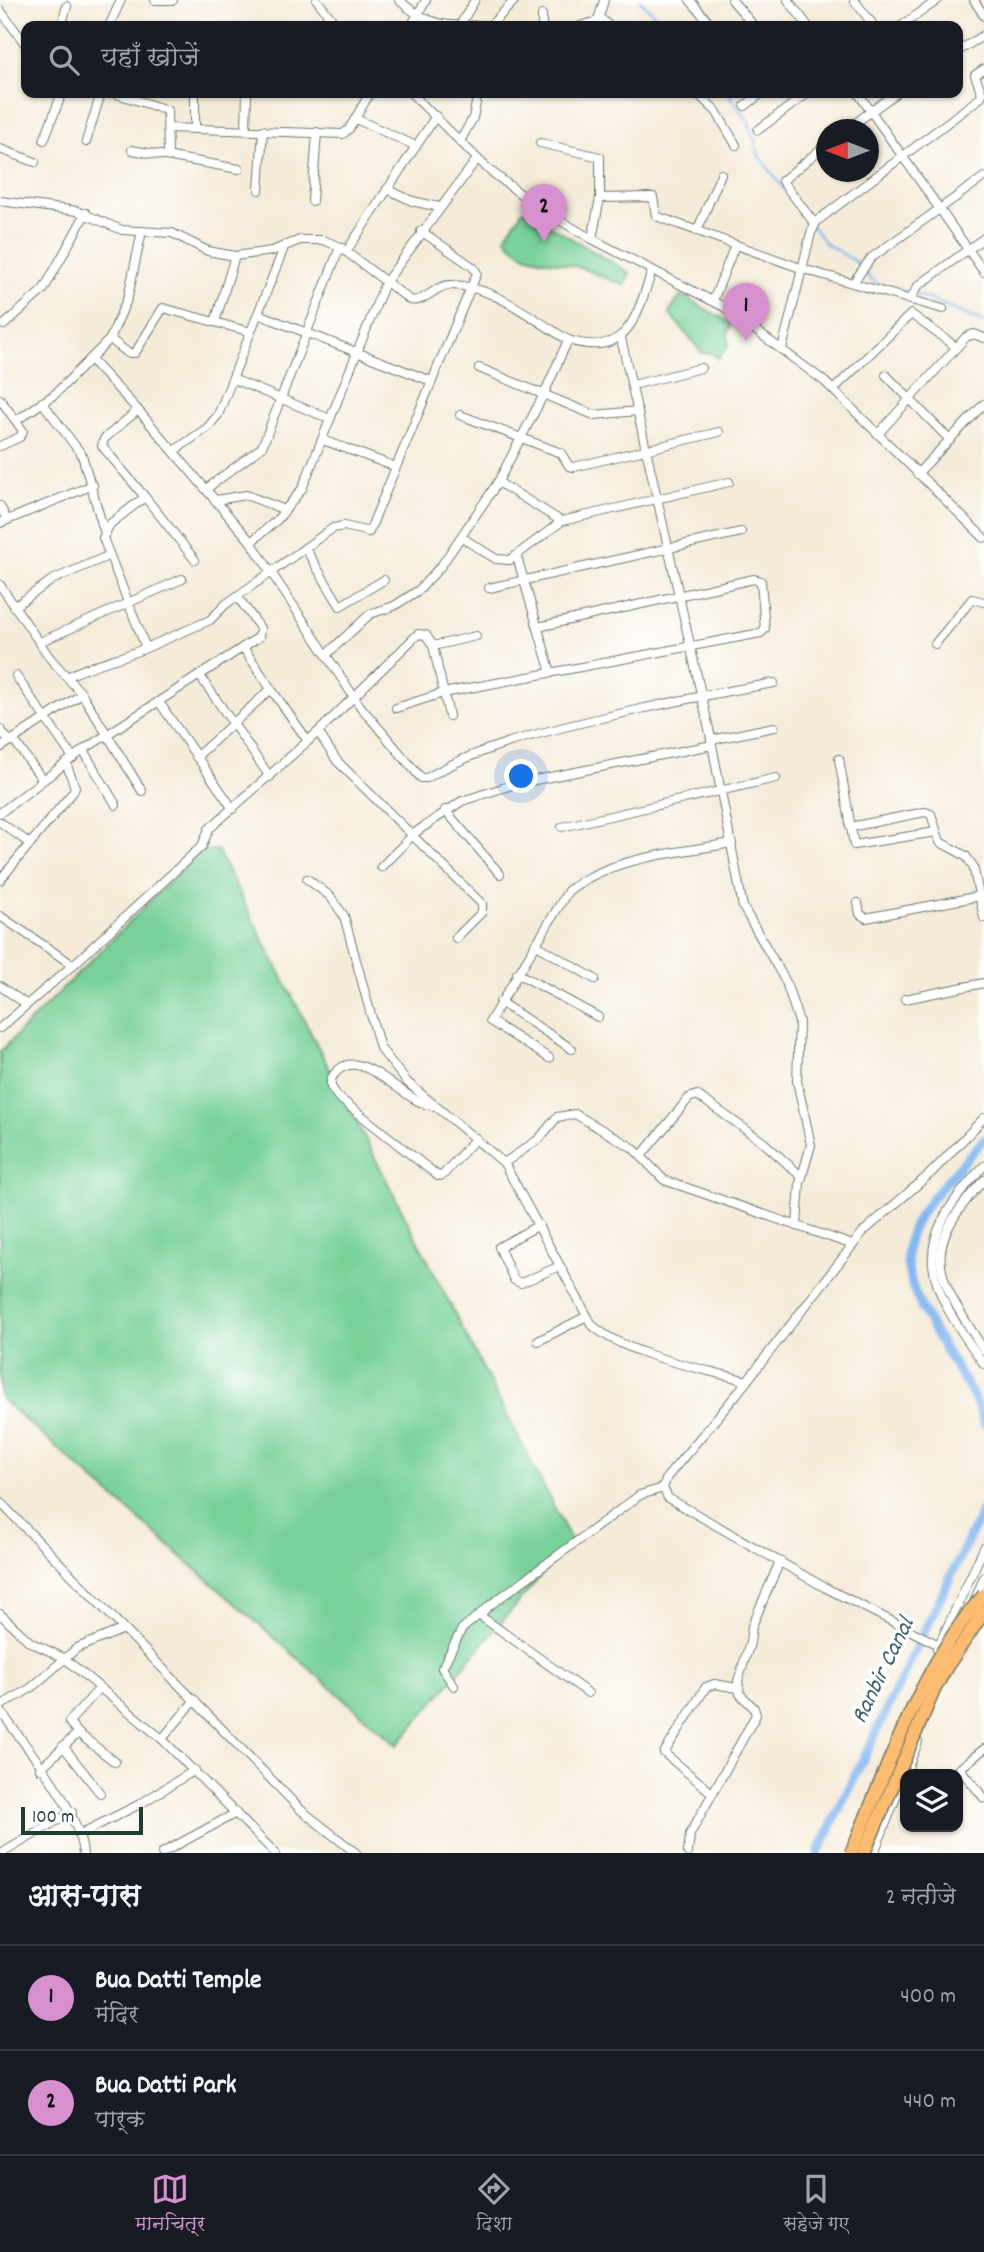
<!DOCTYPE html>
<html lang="hi">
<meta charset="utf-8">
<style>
:root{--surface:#171b24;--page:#242831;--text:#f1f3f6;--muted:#9ea1a6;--line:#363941;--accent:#d690ce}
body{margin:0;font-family:Dekko,"Playpen Sans Deva",sans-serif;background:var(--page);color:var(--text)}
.controls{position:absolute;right:21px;bottom:21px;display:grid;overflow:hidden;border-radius:14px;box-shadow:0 2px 5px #0004}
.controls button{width:63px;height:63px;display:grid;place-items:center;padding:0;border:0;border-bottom:2px solid var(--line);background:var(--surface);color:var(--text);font:35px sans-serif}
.compass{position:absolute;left:816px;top:119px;width:63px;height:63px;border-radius:50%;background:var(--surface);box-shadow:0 2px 5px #0004;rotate:270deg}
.scale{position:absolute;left:21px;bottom:18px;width:122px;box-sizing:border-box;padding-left:7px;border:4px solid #1f3d34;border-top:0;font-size:19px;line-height:24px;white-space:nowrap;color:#1f3d34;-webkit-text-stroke:5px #fff;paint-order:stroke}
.you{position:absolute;left:522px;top:777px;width:24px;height:24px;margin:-18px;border:5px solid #fff;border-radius:50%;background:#1a73e8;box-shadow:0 0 0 10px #1a73e833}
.badge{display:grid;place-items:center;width:46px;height:46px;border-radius:50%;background:var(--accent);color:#111;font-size:23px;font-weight:700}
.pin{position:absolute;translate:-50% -58px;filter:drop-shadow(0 2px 4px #0008)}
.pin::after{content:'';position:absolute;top:37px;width:24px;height:21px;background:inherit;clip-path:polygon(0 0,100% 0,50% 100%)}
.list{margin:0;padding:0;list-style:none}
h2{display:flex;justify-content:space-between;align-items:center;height:91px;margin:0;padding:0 28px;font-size:30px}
h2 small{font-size:23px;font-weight:400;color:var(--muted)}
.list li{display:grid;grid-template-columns:46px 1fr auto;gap:21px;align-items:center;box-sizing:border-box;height:105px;padding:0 28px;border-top:2px solid var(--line)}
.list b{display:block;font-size:26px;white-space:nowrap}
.list p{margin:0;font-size:23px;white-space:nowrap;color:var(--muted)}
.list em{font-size:23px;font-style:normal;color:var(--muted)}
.icon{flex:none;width:38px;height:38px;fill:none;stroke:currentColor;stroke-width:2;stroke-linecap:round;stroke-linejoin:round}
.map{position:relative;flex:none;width:984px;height:1853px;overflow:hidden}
.search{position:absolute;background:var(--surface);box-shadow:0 2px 5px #0004;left:21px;right:21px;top:21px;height:77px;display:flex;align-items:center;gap:18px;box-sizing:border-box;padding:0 24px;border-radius:14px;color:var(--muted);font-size:26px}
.sheet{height:301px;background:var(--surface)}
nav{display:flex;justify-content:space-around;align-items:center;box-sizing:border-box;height:98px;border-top:2px solid var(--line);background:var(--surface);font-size:19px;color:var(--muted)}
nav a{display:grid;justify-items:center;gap:4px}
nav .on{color:var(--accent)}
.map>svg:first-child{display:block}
.green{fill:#79d299;stroke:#4c8866;stroke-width:2}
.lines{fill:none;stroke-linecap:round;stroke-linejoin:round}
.stream{stroke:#82b8f1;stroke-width:2.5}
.canal{stroke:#82b8f1;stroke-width:9}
.minor-casing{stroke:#6a7a6d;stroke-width:10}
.minor{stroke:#fff;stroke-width:8}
.highway-bridge-casing{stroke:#6a7a6d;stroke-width:15;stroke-linecap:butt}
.highway-bridge{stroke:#fdbc70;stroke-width:12}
.labels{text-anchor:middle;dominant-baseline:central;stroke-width:7;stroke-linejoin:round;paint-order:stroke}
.water-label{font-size:24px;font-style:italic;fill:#3d626d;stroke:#fff}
</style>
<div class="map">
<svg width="984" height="1853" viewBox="0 0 984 1853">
<rect width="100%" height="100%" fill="#fff"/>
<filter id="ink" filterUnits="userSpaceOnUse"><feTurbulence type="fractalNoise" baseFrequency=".0143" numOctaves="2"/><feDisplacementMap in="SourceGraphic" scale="14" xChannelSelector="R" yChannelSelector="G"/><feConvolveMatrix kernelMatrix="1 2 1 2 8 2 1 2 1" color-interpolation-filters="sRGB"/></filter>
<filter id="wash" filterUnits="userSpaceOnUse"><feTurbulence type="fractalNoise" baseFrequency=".00686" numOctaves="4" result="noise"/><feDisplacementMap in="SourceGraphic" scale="28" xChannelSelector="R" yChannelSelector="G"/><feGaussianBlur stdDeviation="1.57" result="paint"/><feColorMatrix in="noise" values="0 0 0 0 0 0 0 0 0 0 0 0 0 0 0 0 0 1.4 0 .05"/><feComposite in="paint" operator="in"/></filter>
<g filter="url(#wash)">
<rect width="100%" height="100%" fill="#f6ebd8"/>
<g class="green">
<path d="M523 210 630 273 625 285C611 281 598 274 584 269 557 258 522 265 505 237Z"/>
<path d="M681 295 732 324 728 332 729 346 718 358 712 353H702L669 313Z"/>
<path d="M201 850H217L571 1540 397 1745 0 1398V1052Z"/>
</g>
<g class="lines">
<g class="stream">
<path d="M640 0 666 26"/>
<path d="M728 93 749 123 759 156 825 243 859 264 871 280 885 288 910 292"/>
<path d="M916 294 984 322"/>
</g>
<g class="canal">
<path d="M984 1139C904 1230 877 1239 947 1353 960 1375 978 1399 984 1424"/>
<path d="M818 1853 984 1507"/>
</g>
</g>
</g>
<g filter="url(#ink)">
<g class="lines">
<defs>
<g id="minor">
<path d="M155 0H173"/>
<path d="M317 0 337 26"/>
<path d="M399 0C431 29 450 26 490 25"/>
<path d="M604 0 599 17 609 26"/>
<path d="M690 0 712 26"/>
<path d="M732 0 754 26"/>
<path d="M788 0 808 26"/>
<path d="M854 0 874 26"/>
<path d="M974 0 984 16"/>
<path d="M0 10 26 45"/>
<path d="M460 25 475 0"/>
<path d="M61 26 67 6"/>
<path d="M109 26 121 0"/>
<path d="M411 26 426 0"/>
<path d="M490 26 515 0"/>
<path d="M542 26V15"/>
<path d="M580 26 601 20"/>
<path d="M901 26 938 0"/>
<path d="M958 51 984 35"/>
<path d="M114 93 167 110 168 155"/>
<path d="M411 93 488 169 540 209 592 239 724 307 824 381 984 538"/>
<path d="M697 93 716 111 736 145"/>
<path d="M858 93 984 272"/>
<path d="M745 106 762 93"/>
<path d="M356 119 416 146"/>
<path d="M168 128 343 134 349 129 370 93"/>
<path d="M195 128V93"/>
<path d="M246 129 247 93"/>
<path d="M758 130 808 93"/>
<path d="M846 130 896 93"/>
<path d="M44 140 62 93"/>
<path d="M460 141 473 118 478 93"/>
<path d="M86 142 101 93"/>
<path d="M540 143 600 157V198L592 239"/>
<path d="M0 149 35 162"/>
<path d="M132 150 239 169"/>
<path d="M387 189 412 201 439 207"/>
<path d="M259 190 263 130"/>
<path d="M600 198 653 197 656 216 803 269 943 309"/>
<path d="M0 201 77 211 122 230 172 233 208 251 235 256 272 251 300 240H323L340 247 410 300C424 304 435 285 450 285 493 285 531 318 568 340 627 358 636 319 652 271"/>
<path d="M312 201 317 132"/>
<path d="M815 224 782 181 827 144"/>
<path d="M697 231 721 174"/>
<path d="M346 252 436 116"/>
<path d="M853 283 871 258 984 177"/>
<path d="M910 300 918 286 984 238"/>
<path d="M713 301 735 245"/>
<path d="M258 314 431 381"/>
<path d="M215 322 235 256"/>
<path d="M4 325 44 289 86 213"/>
<path d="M621 338 709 729 743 907 786 982 799 1022 797 1081 811 1145 800 1183 797 1226"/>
<path d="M110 339 128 297 142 231"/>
<path d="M782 349 811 233 817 221 980 98 982 94 975 75 984 69"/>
<path d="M91 360 138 410"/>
<path d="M479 368 594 415 638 411"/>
<path d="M886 375 950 440"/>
<path d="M233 379 330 419"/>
<path d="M633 385 701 368"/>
<path d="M834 389 911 314 956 347"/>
<path d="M0 399 23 431 20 437 0 446"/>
<path d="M42 402 82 455 104 531"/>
<path d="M460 415 561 453 569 466 574 467 719 432"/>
<path d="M17 420 55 394 110 339 128 353H135L163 308 251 332"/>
<path d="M878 434 966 337 974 334 984 338"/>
<path d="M323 440 396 467"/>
<path d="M174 451 207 428 218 415 285 245"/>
<path d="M917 474 984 404"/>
<path d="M498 482 561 521"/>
<path d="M206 489 262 447 340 247"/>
<path d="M145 497 195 560"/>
<path d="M216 500 246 495 285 510"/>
<path d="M0 506 7 520"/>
<path d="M0 523 93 485"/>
<path d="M461 537 496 559 510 560 562 521 729 482"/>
<path d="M251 542 277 520 302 489 385 283 477 159"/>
<path d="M305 548 340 606 384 580"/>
<path d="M517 557 551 673"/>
<path d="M0 585 50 658 82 694 142 791"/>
<path d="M489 588 741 532"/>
<path d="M14 607 52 580 108 556"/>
<path d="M40 642 182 579"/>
<path d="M935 644 972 599 984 602"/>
<path d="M433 646 476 636"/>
<path d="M146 648 210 620 226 604 333 528 344 526 369 532 477 273 473 267 421 231"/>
<path d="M327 654 370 614 394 606 419 590 441 566 498 482 544 394 568 340"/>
<path d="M16 676 73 758"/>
<path d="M69 676C94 663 120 659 146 648L103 538 110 524 145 497 102 446 104 439 138 410 251 542 360 706 421 778H427C478 747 539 733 597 719 656 705 714 693 774 683"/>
<path d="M200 676 270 777"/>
<path d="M271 689 308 741"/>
<path d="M159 702 233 809"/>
<path d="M396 708 443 693 761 633 765 629 761 581 754 579 538 627"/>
<path d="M0 729 9 741"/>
<path d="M318 732 337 761 482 904V912L456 938"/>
<path d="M13 739 42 779"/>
<path d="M711 740 774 727"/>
<path d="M0 748 82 694"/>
<path d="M83 750 116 805"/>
<path d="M196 757 271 689 243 647"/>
<path d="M839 759 854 845 936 832"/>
<path d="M445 810 500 874"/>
<path d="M0 813 83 750 259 637 260 628 237 596"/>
<path d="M0 822 29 843"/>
<path d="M562 827 776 778"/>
<path d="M850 827 925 812 931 814 940 842 966 856 973 866 984 918"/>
<path d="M381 867 416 832 462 801 515 784 712 745"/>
<path d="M307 879 330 896 344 916 380 1048 407 1082 504 1163 592 1325C627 1356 702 1368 747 1381"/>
<path d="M0 880 73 792 75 787 66 763"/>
<path d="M858 903 860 914 866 918 980 896"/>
<path d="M0 916 73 965 0 1028"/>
<path d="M535 944 595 979"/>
<path d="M73 965 202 846 209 829 318 732 418 634 426 635 433 646 449 716"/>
<path d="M517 973 598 1017"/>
<path d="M0 986 26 1004"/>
<path d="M905 999 984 983"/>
<path d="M500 1002 572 1049"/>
<path d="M549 1058 490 1021 568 891C612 856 678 853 732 843"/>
<path d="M434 1106C404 1106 357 1035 331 1079V1087L338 1097 438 1176 443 1175 476 1138"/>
<path d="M641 1156 689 1098 697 1095 763 1142 802 1177"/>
<path d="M504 1163 539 1139 557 1117 575 1114 633 1148 664 1180 853 1245"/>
<path d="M984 1166C907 1246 925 1282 984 1364"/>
<path d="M984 1180C916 1253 937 1276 984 1350"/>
<path d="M539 1225 499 1247 514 1280 521 1283 560 1266"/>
<path d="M538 1341 587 1316"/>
<path d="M0 1502 301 1810 356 1853"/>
<path d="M975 1600 984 1577"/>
<path d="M0 1614 30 1642 64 1658 162 1739 275 1853"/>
<path d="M479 1615 588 1693"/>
<path d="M939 1645 824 1587 668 1498 663 1488 667 1477 736 1395 863 1232 932 1172 984 1118"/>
<path d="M937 1649 984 1548"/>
<path d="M454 1686 442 1668 462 1629 493 1603 640 1495 663 1488"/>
<path d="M0 1706 31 1688 77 1648 124 1629"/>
<path d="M0 1710C29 1753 76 1801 83 1853"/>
<path d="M78 1733 115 1762"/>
<path d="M162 1739 195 1700"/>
<path d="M63 1746 100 1793"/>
<path d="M40 1769 78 1733 69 1722 99 1689"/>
<path d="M960 1769 984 1798"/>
<path d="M953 1774 984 1749"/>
<path d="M712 1793 664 1753 706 1687 714 1684 738 1688"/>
<path d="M80 1834 140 1804 195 1770"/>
<path d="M4 1852 72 1812"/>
<path d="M162 1853 236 1813"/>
<path d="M688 1853 690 1834 756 1715 754 1708 740 1694 738 1681 750 1643 752 1626 780 1561"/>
<path d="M874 1853 918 1742"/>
</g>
</defs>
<use href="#minor" class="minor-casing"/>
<use href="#minor" class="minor"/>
<defs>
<g id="highway-bridge">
<path d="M851 1853C887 1770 923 1661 984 1595"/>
<path d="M864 1853 934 1690 947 1666 984 1612"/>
</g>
</defs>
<use href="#highway-bridge" class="highway-bridge-casing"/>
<use href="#highway-bridge" class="highway-bridge"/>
</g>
</g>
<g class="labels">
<g class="water-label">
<text transform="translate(884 1671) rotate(-64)">Ranbir Canal</text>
</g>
</g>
</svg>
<div class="controls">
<button><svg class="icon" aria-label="layers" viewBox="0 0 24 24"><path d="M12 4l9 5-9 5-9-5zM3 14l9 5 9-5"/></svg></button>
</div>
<svg class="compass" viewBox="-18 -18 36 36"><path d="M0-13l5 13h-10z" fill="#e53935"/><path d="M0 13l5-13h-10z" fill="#9ea1a6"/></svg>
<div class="scale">100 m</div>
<div class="you"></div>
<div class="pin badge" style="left:746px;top:341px">1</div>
<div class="pin badge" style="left:544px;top:242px">2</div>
<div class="search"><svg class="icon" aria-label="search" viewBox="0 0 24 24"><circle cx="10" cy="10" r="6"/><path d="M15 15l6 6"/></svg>यहाँ खोजें</div>
</div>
<section class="sheet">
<h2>आस-पास<small>2 नतीजे</small></h2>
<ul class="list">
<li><span class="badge">1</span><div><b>Bua Datti Temple</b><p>मंदिर</p></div><em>400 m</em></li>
<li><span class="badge">2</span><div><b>Bua Datti Park</b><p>पार्क</p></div><em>440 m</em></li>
</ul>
</section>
<nav>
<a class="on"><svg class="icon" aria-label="map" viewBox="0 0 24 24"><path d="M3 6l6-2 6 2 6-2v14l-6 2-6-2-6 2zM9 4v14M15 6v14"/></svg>मानचित्र</a>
<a><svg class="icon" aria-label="directions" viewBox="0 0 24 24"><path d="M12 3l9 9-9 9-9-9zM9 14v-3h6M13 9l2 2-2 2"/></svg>दिशा</a>
<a><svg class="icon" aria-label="saved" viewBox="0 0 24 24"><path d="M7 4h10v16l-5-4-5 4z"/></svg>सहेजे गए</a>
</nav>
